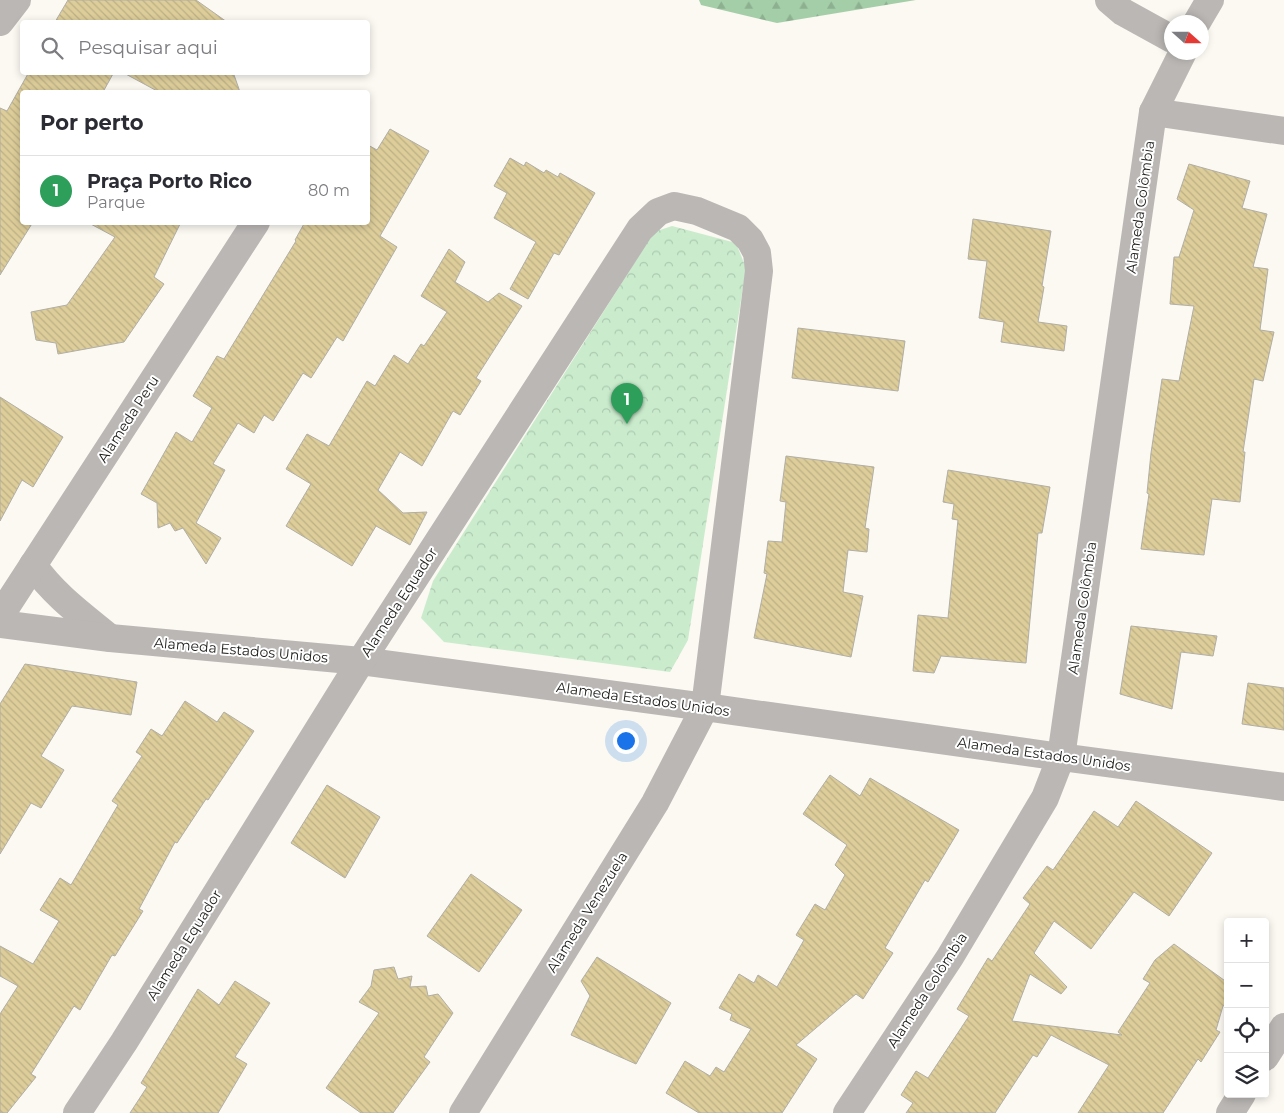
<!DOCTYPE html>
<html lang="pt">
<meta charset="utf-8">
<style>
:root{--surface:#fff;--page:#f2f2f3;--text:#2b2b33;--muted:#7c7c81;--line:#e1e1e2;--accent:#8a822a}
body{margin:0;font-family:Montserrat,sans-serif;background:var(--page);color:var(--text)}
.controls{position:absolute;right:15px;bottom:15px;display:grid;overflow:hidden;border-radius:5px;box-shadow:0 2px 8px #0003}
.controls button{width:45px;height:45px;display:grid;place-items:center;padding:0;border:0;border-bottom:1px solid var(--line);background:var(--surface);color:var(--text);font:25px sans-serif}
.compass{position:absolute;left:1164px;top:15px;width:45px;height:45px;border-radius:50%;background:var(--surface);box-shadow:0 2px 8px #0003;rotate:111deg}
.you{position:absolute;left:625px;top:740px;width:18px;height:18px;margin:-12px;border:4px solid #fff;border-radius:50%;background:#1a73e8;box-shadow:0 0 0 8px #1a73e833}
.badge{display:grid;place-items:center;width:32px;height:32px;border-radius:50%;background:var(--accent);color:#fff;font-size:16px;font-weight:700}
.pin{position:absolute;translate:-50% -41px;filter:drop-shadow(0 1px 2px #0008)}
.pin::after{content:'';position:absolute;top:26px;width:18px;height:15px;background:inherit;clip-path:polygon(0 0,100% 0,50% 100%)}
.list{margin:0;padding:0;list-style:none}
h2{display:flex;justify-content:space-between;align-items:center;height:65px;margin:0;padding:0 20px;font-size:21px}
h2 small{font-size:16px;font-weight:400;color:var(--muted)}
.list li{display:grid;grid-template-columns:32px 1fr auto;gap:15px;align-items:center;box-sizing:border-box;height:70px;padding:0 20px;border-top:1px solid var(--line)}
.list b{display:block;font-size:19px;white-space:nowrap}
.list p{margin:0;font-size:16px;white-space:nowrap;color:var(--muted)}
.list em{font-size:16px;font-style:normal;color:var(--muted)}
.icon{flex:none;width:28px;height:28px;fill:none;stroke:currentColor;stroke-width:2;stroke-linecap:round;stroke-linejoin:round}
.map{position:relative;flex:none;width:1284px;height:1113px;overflow:hidden}
.search{position:absolute;background:var(--surface);box-shadow:0 2px 8px #0003;left:20px;top:20px;width:350px;height:55px;display:flex;align-items:center;gap:12px;box-sizing:border-box;padding:0 18px;border-radius:5px;color:var(--muted);font-size:19px}
.panel{position:absolute;background:var(--surface);box-shadow:0 2px 8px #0003;left:20px;top:90px;width:350px;height:135px;border-radius:5px}
.map>svg:first-child{display:block}
.forest{fill:url(#forest-firs)}
.park{fill:url(#park-crowns)}
.building{fill:url(#building-back-hatch);stroke:#b0aea7}
.lines{fill:none;stroke-linecap:round;stroke-linejoin:round}
.minor{stroke:#bab7b5;stroke-width:28}
.labels{text-anchor:middle;dominant-baseline:central;stroke-width:4;stroke-linejoin:round;paint-order:stroke}
.street-label{font-size:14px;fill:#21211e;stroke:#fff}
</style>
<div class="map">
<svg width="1284" height="1113" viewBox="0 0 1284 1113">
<defs>
<pattern id="forest-firs" width="22" height="20" patternUnits="userSpaceOnUse" patternTransform="scale(1.25)"><rect width="22" height="20" fill="#a4cea8"/><path d="M5 1l3.5 6h-7zM16 11l3.5 6h-7z" fill="#8db190"/></pattern>
<pattern id="park-crowns" width="20" height="18" patternUnits="userSpaceOnUse" patternTransform="scale(1.25)"><rect width="20" height="18" fill="#caeccd"/><path d="M2 6a3 3 0 1 1 6 0M12 15a3 3 0 1 1 6 0" fill="none" stroke="#adcab0"/></pattern>
<pattern id="building-back-hatch" width="6" height="6" patternUnits="userSpaceOnUse" patternTransform="scale(1.25)"><rect width="6" height="6" fill="#ddcd9a"/><path d="M-1 5l2 2M0 0l6 6M5-1l2 2" fill="none" stroke="#bdb084"/></pattern>
</defs>
<rect width="100%" height="100%" fill="#fbf9f2"/>
<path class="forest" d="M699 0H916L777 23 701 5Z"/>
<path class="park" d="M672 226 736 243 746 268 688 640 670 672 444 642 421 618 433 581 654 232Z"/>
<g class="building">
<path d="M68 0H196L227 22H55Z"/>
<path d="M29 72H114L103 92H22V222H33L0 275V108L7 111Z"/>
<path d="M122 72H233L240 92H159Z"/>
<path d="M390 129 429 151 380 236 397 247 343 341 337 337 311 378 303 373 273 421 264 415 254 433 238 423 213 464 225 470 196 523 221 538 206 564 183 528 175 531 170 523 158 528 157 503 141 494 176 432 192 442 212 408 193 396 217 356 224 359 296 241 295 240 305 222H368V145L377 150Z"/>
<path d="M510 158 524 166 526 162 544 173 546 170 558 177 560 173 595 193 559 255 554 253 528 299 510 289 536 242 494 218 507 193 494 186Z"/>
<path d="M1189 164 1250 181 1242 208 1267 214 1253 267 1268 269 1260 330 1274 332 1263 381 1254 379 1243 452H1245L1240 502 1212 499 1204 555 1141 549 1149 494 1147 493 1151 453 1162 379 1179 381 1194 306 1170 304 1174 257H1179L1194 210 1177 199Z"/>
<path d="M973 219 1051 231 1042 286 1044 287 1038 322 1067 326 1064 351 1001 342 1004 322 979 318 987 261 968 259Z"/>
<path d="M87 222H181L154 277 164 284 124 342 58 354 56 343 36 340 31 312 67 305 115 237Z"/>
<path d="M449 249 465 262 455 282 488 302 499 293 522 306 476 378 481 381 460 415 453 411 422 466 400 452 378 490 403 513 427 512 410 545 376 526 352 566 286 526 311 484 286 469 307 434 329 446 367 381 375 386 394 355 408 364 421 344 424 346 447 312 421 296Z"/>
<path d="M798 328 905 341 898 391 792 378Z"/>
<path d="M0 397 63 437 33 487 22 480 0 521Z"/>
<path d="M786 456 874 467 865 528 869 529 867 552 848 550 843 592 863 596 851 657 754 638 767 574 764 573 768 541 782 542 786 502 780 501Z"/>
<path d="M948 470 1050 487 1042 533H1038L1026 663 941 656 934 673 913 671 918 615 948 618 958 520 952 519 954 504 943 502Z"/>
<path d="M1131 626 1217 636 1213 656 1181 652 1172 709 1120 694Z"/>
<path d="M25 664 137 682 131 715 72 706 41 756 64 770 41 808 31 803 0 854V704Z"/>
<path d="M1248 683 1284 688V730L1242 724Z"/>
<path d="M185 701 217 722 224 712 254 731 208 800 206 799 177 843 175 842 139 909 143 911 115 956 112 955 80 1010 74 1006 31 1074 36 1077 7 1113H0V1014L18 986 0 976V946L33 964 59 921 40 910 60 878 71 885 118 805 112 801 142 756 136 752 151 729 162 736Z"/>
<path d="M830 775 860 796 870 778 959 830 928 882 925 880 885 948 893 953 863 999 856 994 796 1045 817 1059 782 1113H699L666 1093 685 1061 710 1076 716 1067 724 1072 751 1029 730 1020 732 1014 719 1008 739 974 754 983 758 975 777 987 804 940 796 935 815 904 825 910 845 875 835 865 847 845 803 814Z"/>
<path d="M327 785 380 817 345 878 291 843Z"/>
<path d="M1136 801 1212 853 1169 916 1134 892 1091 949 1054 921 1034 953 1067 987 1061 994 1030 974 1012 1021 1122 1035 1118 1032 1150 983 1143 979 1155 960 1174 944 1228 983V1003L1223 1006 1216 1030 1220 1032 1201 1062 1198 1059 1163 1113H1078L1109 1065 1051 1035 1037 1057 1033 1055 995 1113H906L913 1103 901 1095 916 1071 928 1078 969 1016 957 1009 988 958 992 961 1030 904 1023 898 1047 866 1053 870 1094 811 1118 827Z"/>
<path d="M471 874 522 910 479 972 427 936Z"/>
<path d="M597 957 671 1003 636 1064 571 1035 590 996 581 981Z"/>
<path d="M394 967 398 979 412 976 410 987 426 986 428 996 438 994 453 1013 424 1057 430 1062 393 1113H361L326 1088 379 1013 359 1002 371 986 374 970Z"/>
<path d="M235 981 270 1003 235 1057 247 1064 218 1113H130L147 1087 141 1083 198 989 219 1005Z"/>
</g>
<g class="lines">
<g class="minor">
<path d="M1109 0 1123 12 1172 39"/>
<path d="M0 22 17 0"/>
<path d="M1197 22 1210 0"/>
<path d="M1153 112 1284 131"/>
<path d="M33 565C54 595 82 615 110 638"/>
<path d="M0 616 256 222"/>
<path d="M0 624 110 638 361 661 705 707 1061 757 1284 787"/>
<path d="M1265 1057 1284 1027"/>
<path d="M77 1113 124 1042 361 661 640 229 658 212 674 206 697 211 738 228 750 240 757 253 759 271 705 707 655 803 463 1113"/>
<path d="M847 1113 950 957 1045 798 1061 757 1153 112 1183 52"/>
<path d="M1230 1113 1242 1094"/>
</g>
</g>
<g class="labels">
<g class="street-label">
<text transform="translate(1140 207) rotate(-82)">Alameda Colômbia</text>
<text transform="translate(128 419) rotate(-57)">Alameda Peru</text>
<text transform="translate(399 602) rotate(-57)">Alameda Equador</text>
<text transform="translate(1082 608) rotate(-82)">Alameda Colômbia</text>
<text transform="translate(241 650) rotate(5)">Alameda Estados Unidos</text>
<text transform="translate(643 699) rotate(8)">Alameda Estados Unidos</text>
<text transform="translate(1044 754) rotate(8)">Alameda Estados Unidos</text>
<text transform="translate(587 912) rotate(-58)">Alameda Venezuela</text>
<text transform="translate(184 945) rotate(-58)">Alameda Equador</text>
<text transform="translate(927 990) rotate(-57)">Alameda Colômbia</text>
</g>
</g>
</svg>
<div class="controls">
<button>+</button>
<button>−</button>
<button><svg class="icon" aria-label="locate" viewBox="0 0 24 24"><circle cx="12" cy="12" r="6"/><path d="M12 2v4M12 18v4M2 12h4M18 12h4"/></svg></button>
<button><svg class="icon" aria-label="layers" viewBox="0 0 24 24"><path d="M12 4l9 5-9 5-9-5zM3 14l9 5 9-5"/></svg></button>
</div>
<svg class="compass" viewBox="-18 -18 36 36"><path d="M0-13l5 13h-10z" fill="#e53935"/><path d="M0 13l5-13h-10z" fill="#7c7c81"/></svg>
<div class="you"></div>
<div class="pin badge" style="left:627px;top:424px;background:#2e9e5b">1</div>
<div class="search"><svg class="icon" aria-label="search" viewBox="0 0 24 24"><circle cx="10" cy="10" r="6"/><path d="M15 15l6 6"/></svg>Pesquisar aqui</div>
<section class="panel">
<h2>Por perto<small></small></h2>
<ul class="list">
<li><span class="badge" style="background:#2e9e5b">1</span><div><b>Praça Porto Rico</b><p>Parque</p></div><em>80 m</em></li>
</ul>
</section>
</div>
